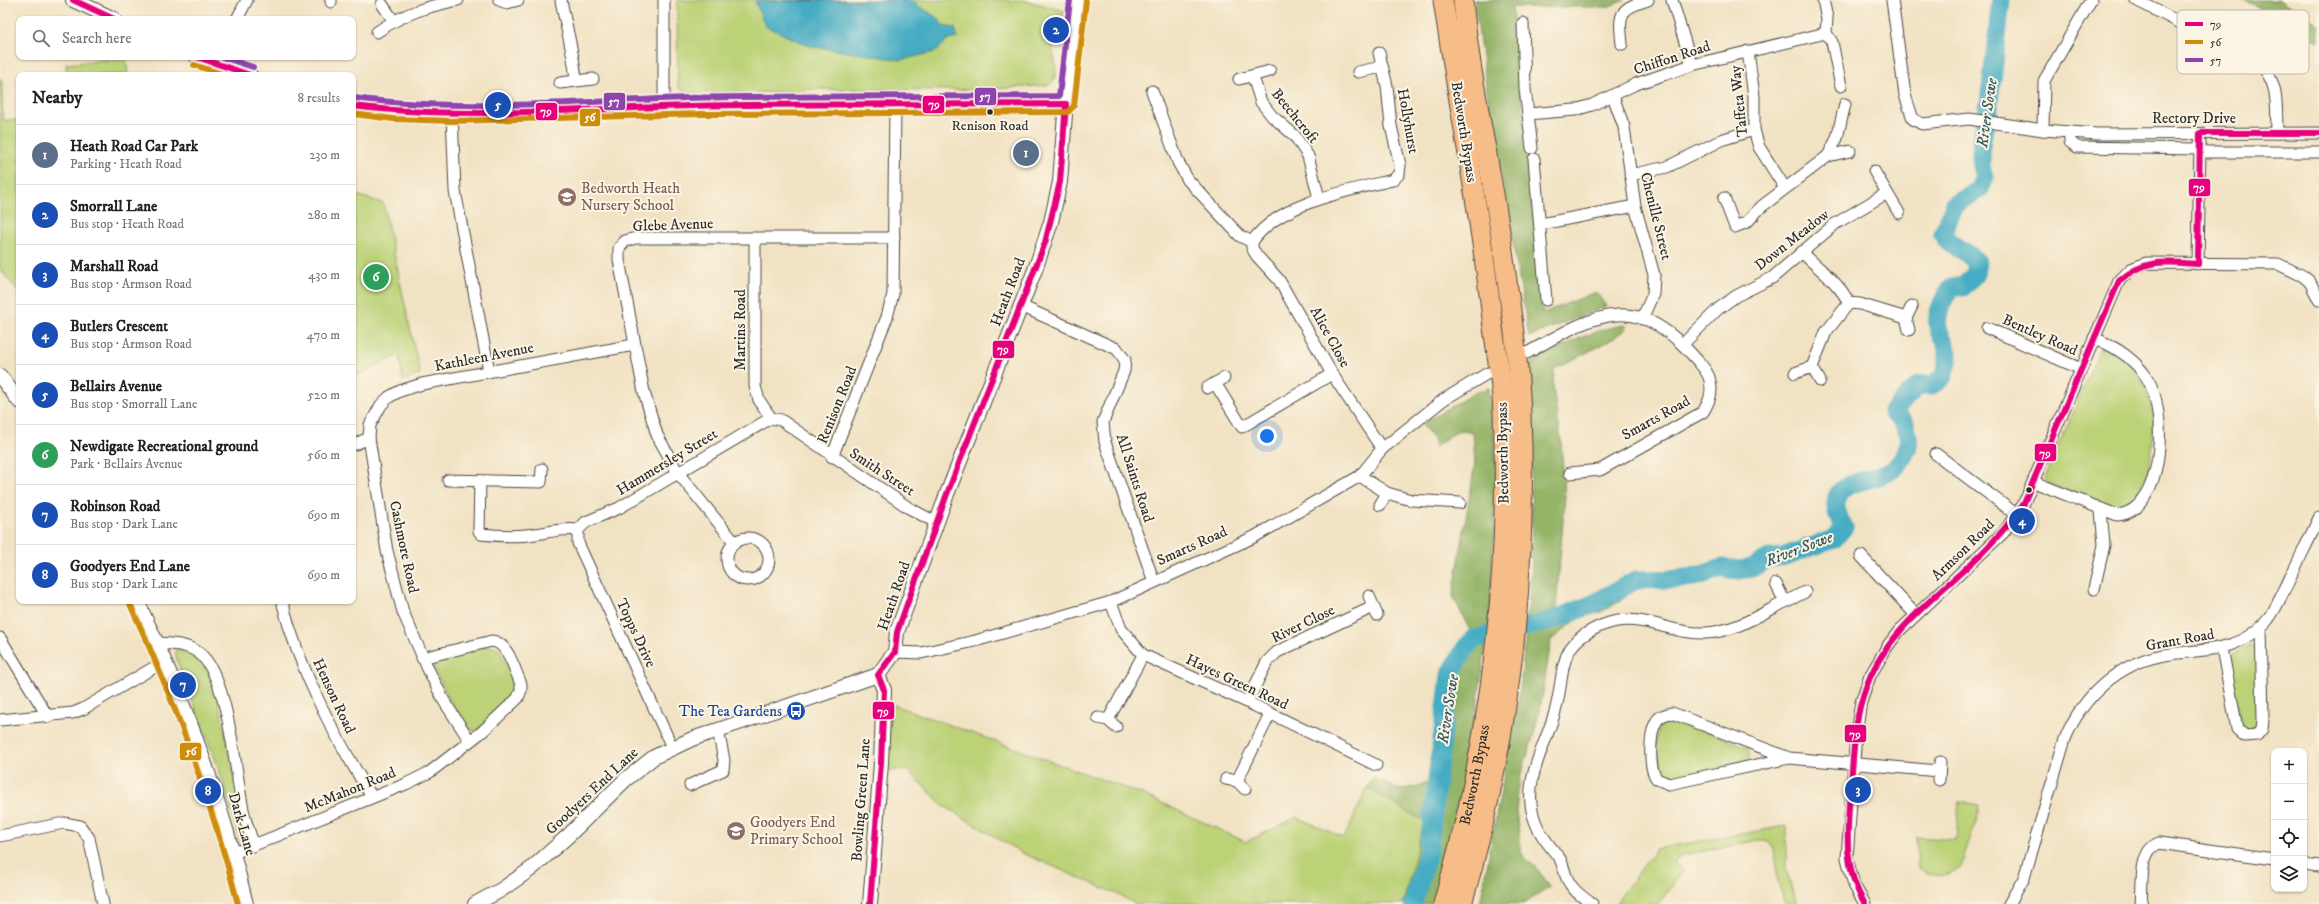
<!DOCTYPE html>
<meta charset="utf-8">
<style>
:root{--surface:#fff;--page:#f6f6f6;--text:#202124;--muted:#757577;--line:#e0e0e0;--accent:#1f6fb2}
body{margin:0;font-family:"IM FELL DW Pica",serif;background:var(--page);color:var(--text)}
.controls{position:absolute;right:12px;bottom:12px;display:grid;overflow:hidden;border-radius:8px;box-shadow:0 1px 3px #0004}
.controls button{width:36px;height:36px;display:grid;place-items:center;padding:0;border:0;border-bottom:1px solid var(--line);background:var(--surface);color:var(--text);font:20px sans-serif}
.you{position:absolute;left:1267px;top:436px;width:14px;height:14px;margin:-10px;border:3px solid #fff;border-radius:50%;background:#1a73e8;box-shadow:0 0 0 6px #1a73e833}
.badge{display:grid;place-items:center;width:26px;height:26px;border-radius:50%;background:var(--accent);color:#fff;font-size:13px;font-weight:700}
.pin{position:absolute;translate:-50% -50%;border:2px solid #fff;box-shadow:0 1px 4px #0006}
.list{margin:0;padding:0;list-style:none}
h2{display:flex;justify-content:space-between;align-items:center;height:52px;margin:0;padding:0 16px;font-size:17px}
h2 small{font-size:13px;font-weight:400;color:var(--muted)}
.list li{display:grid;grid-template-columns:26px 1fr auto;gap:12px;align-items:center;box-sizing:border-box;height:60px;padding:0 16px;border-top:1px solid var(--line)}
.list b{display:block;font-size:15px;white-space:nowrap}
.list p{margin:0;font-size:13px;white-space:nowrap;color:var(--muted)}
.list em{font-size:13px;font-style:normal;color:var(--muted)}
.icon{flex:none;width:22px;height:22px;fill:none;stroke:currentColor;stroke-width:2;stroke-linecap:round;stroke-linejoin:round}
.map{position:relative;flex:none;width:2319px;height:904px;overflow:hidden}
.search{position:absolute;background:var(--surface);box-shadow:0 1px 3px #0004;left:16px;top:16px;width:340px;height:44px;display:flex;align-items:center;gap:10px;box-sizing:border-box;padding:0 14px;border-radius:8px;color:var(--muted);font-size:15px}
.panel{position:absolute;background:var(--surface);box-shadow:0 1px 3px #0004;left:16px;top:72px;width:340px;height:532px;border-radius:8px}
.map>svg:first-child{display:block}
.green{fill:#bbd277;stroke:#737e51}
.forest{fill:#94b468;stroke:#60704a}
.water{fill:#44acc3;stroke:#386c77}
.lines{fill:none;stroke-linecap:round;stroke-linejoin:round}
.river{stroke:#44acc3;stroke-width:19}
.minor-casing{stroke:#494642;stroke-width:13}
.tertiary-casing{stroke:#494642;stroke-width:16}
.trunk-casing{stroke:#494642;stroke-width:21}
.minor{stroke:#fff;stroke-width:11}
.tertiary{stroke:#fff;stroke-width:14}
.trunk{stroke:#f7bd88;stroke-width:19}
.bus-1-casing{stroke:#fcf5e5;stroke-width:9}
.bus-2-casing{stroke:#fcf5e5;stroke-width:9}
.bus-3-casing{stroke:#fcf5e5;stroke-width:9}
.bus-1{stroke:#e5007d;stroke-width:6}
.bus-2{stroke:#ce8d09;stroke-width:6}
.bus-3{stroke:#8e44ad;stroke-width:6}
.bus-dot{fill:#2b2b2b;stroke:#fcf5e5;stroke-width:1.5}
.labels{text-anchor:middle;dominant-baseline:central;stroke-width:4;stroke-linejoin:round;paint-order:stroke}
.bus-label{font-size:14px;fill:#2b2b2b;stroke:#fcf5e5}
.street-label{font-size:15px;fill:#2b2b2b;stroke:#fcf5e5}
.education-label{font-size:15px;fill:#785e54;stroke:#fcf5e5;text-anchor:start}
.transit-label{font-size:15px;fill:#164399;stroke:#fcf5e5;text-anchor:end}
.water-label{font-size:16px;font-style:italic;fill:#345860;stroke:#fcf5e5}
.key{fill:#fcf5e5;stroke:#bdb8ad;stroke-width:1}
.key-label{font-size:11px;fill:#2b2b2b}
.line-badge{stroke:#fcf5e5;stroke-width:1.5}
.badge-label{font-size:11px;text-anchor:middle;font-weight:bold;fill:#fff}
</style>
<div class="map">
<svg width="2319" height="904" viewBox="0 0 2319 904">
<rect width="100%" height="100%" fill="#fcf5e5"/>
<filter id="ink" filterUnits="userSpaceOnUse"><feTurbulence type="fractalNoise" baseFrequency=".025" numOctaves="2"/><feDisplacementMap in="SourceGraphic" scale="8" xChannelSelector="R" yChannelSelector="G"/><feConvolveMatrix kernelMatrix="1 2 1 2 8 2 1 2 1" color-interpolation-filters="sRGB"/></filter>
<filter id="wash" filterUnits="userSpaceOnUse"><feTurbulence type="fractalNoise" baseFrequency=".012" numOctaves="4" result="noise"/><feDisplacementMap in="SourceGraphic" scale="16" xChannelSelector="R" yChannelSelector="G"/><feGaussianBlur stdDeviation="0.9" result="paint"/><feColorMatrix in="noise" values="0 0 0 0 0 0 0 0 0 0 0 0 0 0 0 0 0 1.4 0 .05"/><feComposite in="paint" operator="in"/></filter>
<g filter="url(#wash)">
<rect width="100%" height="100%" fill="#f1e2c3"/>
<g class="green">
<path d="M677 0H1024L1065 11C1061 19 1053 30 1052 39 1050 52 1064 78 1048 85L981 90 806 89 796 92 694 93 681 90 678 85Z"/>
<path d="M126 58 128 75H67L66 64Z"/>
<path d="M0 78 2 83 3 120H19V292L0 269Z"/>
<path d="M353 194 383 203 420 374 403 381 399 355 353 377Z"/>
<path d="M2100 348C2110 347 2119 357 2126 362 2157 387 2156 432 2149 468 2147 476 2140 485 2142 494L2137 503 2119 511 2049 484 2045 478Z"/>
<path d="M2252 645 2257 649 2259 717C2258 724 2257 729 2248 730L2241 726 2229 658V656Z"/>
<path d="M489 646 499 649 517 683 516 694 477 730H471L454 709 432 664 434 660Z"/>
<path d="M175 650 191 653 207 668 217 694 248 843 242 845 218 766 177 661Z"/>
<path d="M891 704 1142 794 1246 842 1297 817 1344 838 1367 788 1425 821 1403 904H1135L1119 895 1022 853 944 806 907 770H887Z"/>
<path d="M1672 718 1746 747 1750 752 1748 761 1669 779C1648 771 1654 740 1662 722Z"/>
<path d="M1959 801 1979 805 1977 819 1961 866C1950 880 1931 877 1918 868L1916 837 1956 840Z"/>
<path d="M1786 826V869L1797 904H1786L1778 883 1774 849 1768 842 1759 840 1679 856 1674 863 1684 870 1658 904H1615L1656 849Z"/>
</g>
<g class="forest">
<path d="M1474 0H1625L1607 7H1512L1543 313 1596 292 1606 306 1529 337 1487 91Z"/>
<path d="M2244 0H2280L2316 23 2319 26V42Z"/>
<path d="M1626 325V330L1602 345 1554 369 1553 388 1561 440 1565 497 1556 608C1587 609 1601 595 1625 578L1636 585 1632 592 1617 603 1601 612 1579 618 1551 640 1543 693 1535 731 1520 778 1516 811 1522 854 1538 870 1551 887 1523 904H1480L1521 683 1532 566 1530 364C1561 347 1591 329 1626 325Z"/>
<path d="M1489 388 1497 469 1490 616 1475 721 1450 849 1435 904H1403L1424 821 1367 788 1373 778 1402 790 1437 781 1450 675 1466 647 1474 639 1453 596 1475 463 1473 433 1458 430 1435 447 1433 438 1422 424 1474 393Z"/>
</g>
<path class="water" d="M909 0 938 18 943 26 955 28 958 38 948 40 935 52 901 60 809 46 765 26 755 1Z"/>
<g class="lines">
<path class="river" d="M1413 904 1428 852 1450 675 1466 647 1474 639 1550 621 1595 603 1636 580 1679 579 1698 576 1722 568 1739 570 1752 568 1769 558 1782 557 1834 539 1844 527C1836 515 1830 496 1846 487 1868 475 1892 481 1905 454 1910 445 1909 434 1905 425 1902 418 1896 417 1892 412L1919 385H1932L1943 377C1945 370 1948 362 1948 355 1948 346 1942 339 1939 331 1934 317 1943 298 1952 287H1963L1975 274 1977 262C1968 250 1949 247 1943 234L1954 205 1980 189 1985 177C1976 150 1985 129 1989 102 1994 68 1997 34 2001 0"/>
</g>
</g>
<g filter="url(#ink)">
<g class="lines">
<defs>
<g id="minor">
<path d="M331 0V2"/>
<path d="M499 0 507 3 518 0"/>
<path d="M561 0C566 28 574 53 576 81"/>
<path d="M664 0V107"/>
<path d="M1672 0 1692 65"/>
<path d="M1823 0 1827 18 1826 33 1832 42 1841 86"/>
<path d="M1892 0 1905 95 1913 119 1922 124 1969 119 2043 130 2097 134 2319 133"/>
<path d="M2136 0 2258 63C2280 81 2276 107 2277 133"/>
<path d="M382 4 393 20"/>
<path d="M237 19 247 0"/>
<path d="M1523 23 1525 89 1532 148"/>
<path d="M377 32C404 13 426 7 458 0"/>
<path d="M1622 44C1619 14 1618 9 1648 0"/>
<path d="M1748 51 1754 96V130L1759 147 1785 188"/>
<path d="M1358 72 1382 67"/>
<path d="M1253 77 1261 102 1272 116 1295 136 1308 156 1319 198"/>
<path d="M1239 79 1270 71"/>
<path d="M560 83 593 79"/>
<path d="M1152 91 1178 162 1188 180 1240 236 1252 242V248L1257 256 1279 280 1332 374 1382 449"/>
<path d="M1613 96 1624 127 1635 206 1654 275 1653 294 1642 319"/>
<path d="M452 113 455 191 489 371"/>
<path d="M1528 114 1575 110 1592 105 1636 84 1692 65 1826 33"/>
<path d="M2043 130 2044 81 2091 0"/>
<path d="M2070 132V142L2077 147 2200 149"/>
<path d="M2200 152H2319"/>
<path d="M1828 156 1850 151"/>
<path d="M1534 159 1546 300"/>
<path d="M1874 171 1899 213"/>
<path d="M1630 175 1667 167 1724 139 1754 130"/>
<path d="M1724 198 1735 227 1747 222 1761 207 1828 156 1837 138 1845 104"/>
<path d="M1541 224 1635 206"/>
<path d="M755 239V386L759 400 771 418"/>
<path d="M1252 242C1277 203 1351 190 1393 180L1399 174 1400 165 1391 126 1387 86 1379 53"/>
<path d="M1802 252C1818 269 1838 281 1849 303L1860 304 1906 318"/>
<path d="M2198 264 2200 142"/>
<path d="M1021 306 1117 349 1125 360 1124 371 1103 422 1105 442 1154 582"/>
<path d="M1987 328 2081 369"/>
<path d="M1909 330 1906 318 1912 306"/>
<path d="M1683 344 1718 309 1736 296 1772 278 1835 224 1887 193"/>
<path d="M1527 353C1555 338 1585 317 1617 315 1649 312 1678 338 1697 360 1702 366 1709 373 1710 381 1713 393 1709 402 1703 412L1600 470 1570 473"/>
<path d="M1795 373 1812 367"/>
<path d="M1820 381 1812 367 1826 332 1849 303"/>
<path d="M1215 383 1242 427 1332 374"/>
<path d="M1207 388 1224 378"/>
<path d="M771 418 781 420 909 508 937 523"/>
<path d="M353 445 369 438"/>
<path d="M1936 454 2017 515"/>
<path d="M832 457 887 317 893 294 895 105"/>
<path d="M1360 476 1387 493 1411 500 1460 503"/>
<path d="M448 480 541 482 542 469"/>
<path d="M480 481 479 531 481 534C499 536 517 537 535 534 550 532 563 528 578 530"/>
<path d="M2034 482 2117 515C2165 512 2168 410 2147 378 2135 359 2114 346 2094 338"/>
<path d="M1380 505 1387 493"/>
<circle cx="748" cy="559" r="21"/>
<path d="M735 543 678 473 657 435 644 392 619 260V248L625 241 636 238H894"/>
<path d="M1861 556 1916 615"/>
<path d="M1776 584 1785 602 1805 592"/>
<path d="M2094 589 2104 545 2101 510"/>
<path d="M1369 596 1377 615"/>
<path d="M282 601C300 673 334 735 372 797"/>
<path d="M1111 602 1121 629 1143 655 1247 702 1376 765"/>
<path d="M0 638 48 717"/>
<path d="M158 643C172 644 187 644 199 653 228 675 235 769 242 804 244 818 249 832 254 845"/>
<path d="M2222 648 2237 729 2245 736 2257 735 2262 729 2263 720 2261 626"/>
<path d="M895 652 921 653 975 641 1111 602 1254 537 1360 476 1382 449 1443 400 1488 373"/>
<path d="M1247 702 1267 662 1277 652 1373 607"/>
<path d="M1098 718 1108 720 1116 727"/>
<path d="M0 720 73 713 83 709 165 661"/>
<path d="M1108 720 1143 655"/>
<path d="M470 741 444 701 428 669 403 612 387 551 369 438 370 425 381 405 389 397 400 391 422 384 634 345"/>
<path d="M672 747 578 543V530L586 522 619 508 771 418"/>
<path d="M1789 758 1669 784 1657 779C1648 769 1649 730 1658 719 1661 715 1667 714 1672 713L1789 758 1939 771"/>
<path d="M1226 779 1237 781 1245 789"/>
<path d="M1939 780 1940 762"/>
<path d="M1237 781 1270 714"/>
<path d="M690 785 723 770 724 760 718 730"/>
<path d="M0 836 64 823 80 826 89 838 103 904"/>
<path d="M234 853 406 784 430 772 483 731 518 698 521 690V684C515 671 508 642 492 641L422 658"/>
<path d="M2304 864 2319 866"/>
<path d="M1592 904C1581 896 1571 889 1566 876 1564 870 1563 865 1560 859 1551 847 1540 836 1535 821 1520 781 1547 745 1556 708 1566 668 1556 644 1603 625 1641 610 1669 635 1706 633 1734 632 1761 614 1785 602"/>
<path d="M1865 904 1854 885 1847 858 1856 733 1861 702 1870 676 1887 647 1899 631 2003 533 2023 505 2119 281 2131 269 2146 263 2278 264 2303 276 2310 282 2319 300"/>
<path d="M2009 904 2024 878 2065 739C2082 697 2118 663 2164 655 2204 648 2234 654 2265 623 2274 614 2279 600 2285 589 2296 565 2308 542 2319 518"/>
<path d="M2141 904C2143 885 2138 851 2159 843L2274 859"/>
</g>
<g id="tertiary">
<path d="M73 0 114 19"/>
<path d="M197 57 250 75"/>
<path d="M353 106 393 111 452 113 701 106 1066 104"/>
<path d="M0 376 19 401"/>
<path d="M137 601C184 698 221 799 246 904"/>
<path d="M878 675 895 652 897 632 947 494 1035 270 1051 222 1060 182 1068 73 1078 0"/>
<path d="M475 904 501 890 531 869 569 835 625 780 654 757 692 739 878 675"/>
<path d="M870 904 881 763 884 690 878 675"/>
</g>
<g id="trunk">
<path id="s1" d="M1443 904C1490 745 1510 580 1503 414 1502 385 1497 356 1493 327 1481 217 1459 109 1443 0"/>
<path d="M1462 904C1510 743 1528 581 1521 414 1519 362 1511 310 1504 259 1493 172 1471 87 1463 0"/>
</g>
</defs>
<use href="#minor" class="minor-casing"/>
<use href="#tertiary" class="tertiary-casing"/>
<use href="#trunk" class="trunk-casing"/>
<use href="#minor" class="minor"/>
<use href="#tertiary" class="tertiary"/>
<use href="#trunk" class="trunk"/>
<defs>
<g id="bus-1">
<path d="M73 0 114 19"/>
<path d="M197 57 250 75"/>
<path d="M353 106C464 120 578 109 690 106 815 103 941 105 1066 104L1060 182 1045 243 947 494 897 632 895 652 878 675 884 690 881 763 870 904"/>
<path d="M1865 904C1843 869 1847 832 1850 792 1854 758 1853 723 1865 690 1885 630 1941 594 1984 551 1998 537 2011 521 2023 505L2119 281C2145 258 2166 262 2198 264L2200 133H2319"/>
</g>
<g id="bus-2">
<path d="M194 65 225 75"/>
<path d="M353 114 393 119 452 121 701 114 1068 112 1074 106 1086 1"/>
<path d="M130 604C175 701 211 800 238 904"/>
</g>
<g id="bus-3">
<path d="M222 57 253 67"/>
<path d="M354 98C464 112 576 102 687 98 811 95 935 97 1059 96L1070 0"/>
</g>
</defs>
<use href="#bus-1" class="bus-1-casing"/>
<use href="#bus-2" class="bus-2-casing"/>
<use href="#bus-3" class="bus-3-casing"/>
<use href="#bus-1" class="bus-1"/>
<use href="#bus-2" class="bus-2"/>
<use href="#bus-3" class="bus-3"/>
</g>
</g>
<defs>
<symbol id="school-disc" viewBox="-11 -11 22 22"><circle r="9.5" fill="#8d6e63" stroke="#fcf5e5"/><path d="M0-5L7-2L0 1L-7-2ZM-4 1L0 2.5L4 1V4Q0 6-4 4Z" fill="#fff"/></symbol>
<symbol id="bus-disc" viewBox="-11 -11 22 22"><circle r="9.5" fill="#1a4fb4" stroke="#fcf5e5"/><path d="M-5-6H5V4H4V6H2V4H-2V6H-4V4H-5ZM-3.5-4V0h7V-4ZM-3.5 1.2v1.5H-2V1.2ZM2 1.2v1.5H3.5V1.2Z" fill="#fff"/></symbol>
</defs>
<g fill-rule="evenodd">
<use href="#school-disc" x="556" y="186" width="22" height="22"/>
<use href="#bus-disc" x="785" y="700" width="22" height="22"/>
<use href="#school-disc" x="725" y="820" width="22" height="22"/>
</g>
<g class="bus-dot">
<circle cx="990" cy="112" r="3.5"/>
<circle cx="2029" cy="490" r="3.5"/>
</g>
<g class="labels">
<g class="bus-label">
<text x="990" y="126">Renison Road</text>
</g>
<g class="street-label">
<text transform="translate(1672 58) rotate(-18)">Chiffon Road</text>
<text transform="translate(1739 101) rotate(-96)">Taffeta Way</text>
<text transform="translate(1295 116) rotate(51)">Beechcroft</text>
<text x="2194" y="118">Rectory Drive</text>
<text transform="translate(1408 121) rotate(80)">Hollyhurst</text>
<text transform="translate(1464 132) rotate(81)">Bedworth Bypass</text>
<text transform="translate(1656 216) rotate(76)">Chenille Street</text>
<text transform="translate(673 225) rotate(-2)">Glebe Avenue</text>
<text transform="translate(1792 240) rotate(-38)">Down Meadow</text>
<text transform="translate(1008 292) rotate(-69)">Heath Road</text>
<text transform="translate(740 330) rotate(-90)">Martins Road</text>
<text transform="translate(2040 335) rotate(24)">Bentley Road</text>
<text transform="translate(1330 337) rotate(61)">Alice Close</text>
<text transform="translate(484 357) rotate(-11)">Kathleen Avenue</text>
<text transform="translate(837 405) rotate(-68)">Renison Road</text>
<text transform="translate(1656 418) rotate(-29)">Smarts Road</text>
<text transform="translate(1503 453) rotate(-91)">Bedworth Bypass</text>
<text transform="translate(667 462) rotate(-31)">Hammersley Street</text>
<text transform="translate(882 472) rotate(33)">Smith Street</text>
<text transform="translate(1135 478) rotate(72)">All Saints Road</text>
<text transform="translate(1192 546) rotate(-24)">Smarts Road</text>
<text transform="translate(404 547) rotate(78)">Cashmore Road</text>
<text transform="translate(1963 550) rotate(-44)">Armson Road</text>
<text transform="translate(894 596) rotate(-71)">Heath Road</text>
<text transform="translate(1303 624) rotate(-26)">River Close</text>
<text transform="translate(636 633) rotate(65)">Topps Drive</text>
<text transform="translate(2180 640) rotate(-10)">Grant Road</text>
<text transform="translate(1237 682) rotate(25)">Hayes Green Road</text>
<text transform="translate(334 696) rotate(65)">Henson Road</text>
<text stroke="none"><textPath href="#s1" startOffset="133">Bedworth Bypass</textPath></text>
<text transform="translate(350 790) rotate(-22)">McMahon Road</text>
<text transform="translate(592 791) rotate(-43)">Goodyers End Lane</text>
<text transform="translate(861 800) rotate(-86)">Bowling Green Lane</text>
<text transform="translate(242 824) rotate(74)">Dark Lane</text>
</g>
<g class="education-label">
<text x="581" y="188">Bedworth Heath<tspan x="581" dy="17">Nursery School</tspan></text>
<text x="750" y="822">Goodyers End<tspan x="750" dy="17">Primary School</tspan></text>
</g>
<g class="transit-label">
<text x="782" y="711">The Tea Gardens</text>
</g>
<g class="water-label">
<text transform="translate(1987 113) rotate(-82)">River Sowe</text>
<text transform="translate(1799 549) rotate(-21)">River Sowe</text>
<text transform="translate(1448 709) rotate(-81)">River Sowe</text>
</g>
</g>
<rect x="2177" y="10" width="132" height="64" rx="6" class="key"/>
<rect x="2185" y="22" width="18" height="4" fill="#e5007d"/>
<rect x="2185" y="40" width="18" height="4" fill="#ce8d09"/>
<rect x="2185" y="58" width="18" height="4" fill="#8e44ad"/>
<g class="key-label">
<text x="2210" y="28">79</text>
<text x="2210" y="46">56</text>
<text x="2210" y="64">57</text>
</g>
<g class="line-badge">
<rect x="974" y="87" width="23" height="19" rx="4" fill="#8e44ad"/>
<rect x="603" y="92" width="23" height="19" rx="4" fill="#8e44ad"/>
<rect x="922" y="95" width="23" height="19" rx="4" fill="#e5007d"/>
<rect x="535" y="102" width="23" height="19" rx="4" fill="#e5007d"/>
<rect x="579" y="108" width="22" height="19" rx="4" fill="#ce8d09"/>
<rect x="2188" y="178" width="23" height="19" rx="4" fill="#e5007d"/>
<rect x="992" y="340" width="23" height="19" rx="4" fill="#e5007d"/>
<rect x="2034" y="443" width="23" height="19" rx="4" fill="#e5007d"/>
<rect x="872" y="701" width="23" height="19" rx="4" fill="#e5007d"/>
<rect x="1844" y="724" width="23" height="19" rx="4" fill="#e5007d"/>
<rect x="179" y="742" width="23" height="19" rx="4" fill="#ce8d09"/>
</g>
<g class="badge-label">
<text x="985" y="100">57</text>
<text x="614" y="105">57</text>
<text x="934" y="108">79</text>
<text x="546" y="115">79</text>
<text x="590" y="121">56</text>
<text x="2199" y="191">79</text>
<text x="1003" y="353">79</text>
<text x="2045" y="457">79</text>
<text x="883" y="715">79</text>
<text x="1855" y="738">79</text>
<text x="191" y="755">56</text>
</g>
</svg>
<div class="controls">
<button>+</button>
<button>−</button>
<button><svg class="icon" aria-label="locate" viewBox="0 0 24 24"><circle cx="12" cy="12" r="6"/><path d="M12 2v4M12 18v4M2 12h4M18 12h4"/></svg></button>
<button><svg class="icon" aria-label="layers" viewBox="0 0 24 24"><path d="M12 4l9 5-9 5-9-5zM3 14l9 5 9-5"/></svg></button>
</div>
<div class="you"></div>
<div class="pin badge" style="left:1026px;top:153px;background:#5c6f8a">1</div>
<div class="pin badge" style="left:1056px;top:30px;background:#1a4fb4">2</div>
<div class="pin badge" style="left:1858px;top:790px;background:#1a4fb4">3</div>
<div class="pin badge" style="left:2022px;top:521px;background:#1a4fb4">4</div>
<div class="pin badge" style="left:498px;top:105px;background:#1a4fb4">5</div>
<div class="pin badge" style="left:376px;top:277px;background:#2e9e5b">6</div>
<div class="pin badge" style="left:183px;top:685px;background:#1a4fb4">7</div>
<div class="pin badge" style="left:208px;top:791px;background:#1a4fb4">8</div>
<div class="search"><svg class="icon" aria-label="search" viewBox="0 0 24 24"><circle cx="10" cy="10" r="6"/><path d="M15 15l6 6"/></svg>Search here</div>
<section class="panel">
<h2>Nearby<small>8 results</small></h2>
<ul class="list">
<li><span class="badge" style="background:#5c6f8a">1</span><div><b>Heath Road Car Park</b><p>Parking · Heath Road</p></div><em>230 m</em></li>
<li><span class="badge" style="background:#1a4fb4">2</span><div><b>Smorrall Lane</b><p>Bus stop · Heath Road</p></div><em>280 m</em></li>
<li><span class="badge" style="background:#1a4fb4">3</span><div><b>Marshall Road</b><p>Bus stop · Armson Road</p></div><em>430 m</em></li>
<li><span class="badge" style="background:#1a4fb4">4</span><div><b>Butlers Crescent</b><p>Bus stop · Armson Road</p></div><em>470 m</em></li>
<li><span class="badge" style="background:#1a4fb4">5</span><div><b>Bellairs Avenue</b><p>Bus stop · Smorrall Lane</p></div><em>520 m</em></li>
<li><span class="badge" style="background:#2e9e5b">6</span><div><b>Newdigate Recreational ground</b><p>Park · Bellairs Avenue</p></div><em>560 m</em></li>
<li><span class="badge" style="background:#1a4fb4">7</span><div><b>Robinson Road</b><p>Bus stop · Dark Lane</p></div><em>690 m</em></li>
<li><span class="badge" style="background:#1a4fb4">8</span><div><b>Goodyers End Lane</b><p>Bus stop · Dark Lane</p></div><em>690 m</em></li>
</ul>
</section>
</div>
